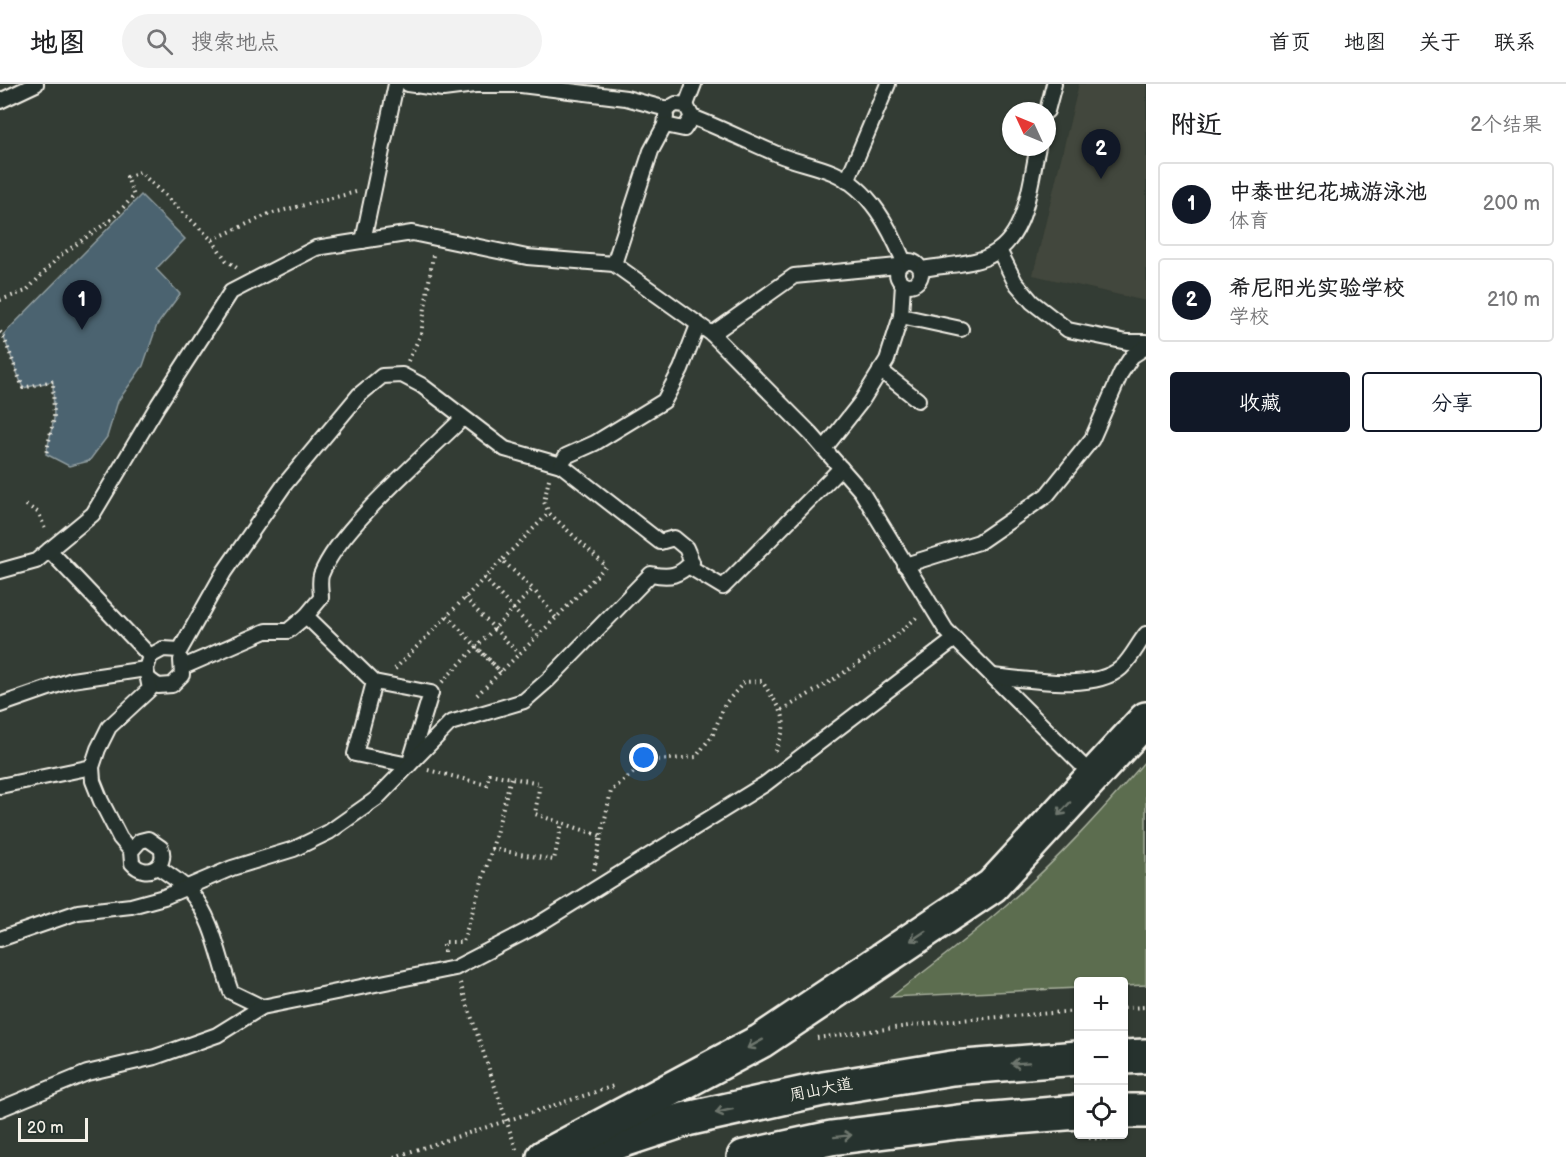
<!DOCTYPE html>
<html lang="zh">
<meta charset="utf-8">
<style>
:root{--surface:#fff;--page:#f2f2f2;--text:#202124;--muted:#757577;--line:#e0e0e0;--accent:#111827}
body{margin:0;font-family:"Balsamiq Sans","LXGW WenKai TC",sans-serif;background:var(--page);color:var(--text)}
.controls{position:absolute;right:18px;bottom:18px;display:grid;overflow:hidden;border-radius:6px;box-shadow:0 2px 4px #0004}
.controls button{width:54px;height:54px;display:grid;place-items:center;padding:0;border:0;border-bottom:2px solid var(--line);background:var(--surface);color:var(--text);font:30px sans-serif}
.compass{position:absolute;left:1002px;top:18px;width:54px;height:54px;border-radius:50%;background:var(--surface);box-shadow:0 2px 4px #0004;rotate:314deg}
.scale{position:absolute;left:18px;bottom:15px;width:70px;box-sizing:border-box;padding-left:6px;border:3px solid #f4f1e8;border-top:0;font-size:16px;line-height:21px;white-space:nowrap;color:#f4f1e8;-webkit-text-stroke:4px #26332d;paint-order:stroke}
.you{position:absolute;left:644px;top:674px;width:21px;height:21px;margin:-15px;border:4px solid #fff;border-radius:50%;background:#1a73e8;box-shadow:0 0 0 9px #1a73e833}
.badge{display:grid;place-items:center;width:39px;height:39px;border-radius:50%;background:var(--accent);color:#fff;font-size:20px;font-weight:700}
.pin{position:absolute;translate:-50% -50px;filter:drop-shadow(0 2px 3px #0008)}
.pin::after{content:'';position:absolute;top:32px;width:21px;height:18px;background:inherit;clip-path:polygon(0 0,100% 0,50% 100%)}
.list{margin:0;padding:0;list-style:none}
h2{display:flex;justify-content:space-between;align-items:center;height:78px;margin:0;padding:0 24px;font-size:26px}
h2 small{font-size:20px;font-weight:400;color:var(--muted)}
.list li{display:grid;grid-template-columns:39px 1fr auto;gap:18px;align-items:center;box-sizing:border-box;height:84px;margin:0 12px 12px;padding:0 12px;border:2px solid var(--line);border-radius:6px}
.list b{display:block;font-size:22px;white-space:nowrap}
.list p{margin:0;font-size:20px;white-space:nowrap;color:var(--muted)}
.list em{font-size:20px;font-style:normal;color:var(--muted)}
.actions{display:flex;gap:12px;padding:18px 24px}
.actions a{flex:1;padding:14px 0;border:2px solid var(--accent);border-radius:6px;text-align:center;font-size:21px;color:var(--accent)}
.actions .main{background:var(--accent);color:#fff}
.icon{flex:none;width:33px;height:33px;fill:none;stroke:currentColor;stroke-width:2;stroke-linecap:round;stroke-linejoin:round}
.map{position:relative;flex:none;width:1146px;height:1073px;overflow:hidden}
header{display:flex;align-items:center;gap:36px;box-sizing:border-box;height:84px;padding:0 30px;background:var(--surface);border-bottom:2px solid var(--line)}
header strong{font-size:28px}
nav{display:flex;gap:33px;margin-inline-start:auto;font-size:21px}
.search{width:420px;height:54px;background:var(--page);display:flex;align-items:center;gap:15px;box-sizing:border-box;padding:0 21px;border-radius:33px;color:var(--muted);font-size:22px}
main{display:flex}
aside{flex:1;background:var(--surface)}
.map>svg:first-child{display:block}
.built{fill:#43473c}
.green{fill:#5b6d50;stroke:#a8af9c;stroke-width:1.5}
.water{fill:#4b636f;stroke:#8f9c9f;stroke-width:1.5}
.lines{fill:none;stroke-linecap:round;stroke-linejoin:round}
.service-casing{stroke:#f4f1e8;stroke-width:18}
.primary-casing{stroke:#f4f1e8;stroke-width:38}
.path{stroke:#f4f1e8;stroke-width:4;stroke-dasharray:1.5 4.5;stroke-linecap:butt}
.service{stroke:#26332d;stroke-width:14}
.primary{stroke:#26332d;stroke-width:33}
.oneway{stroke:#6e766e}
.labels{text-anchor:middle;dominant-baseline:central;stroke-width:5;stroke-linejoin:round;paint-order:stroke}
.street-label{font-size:16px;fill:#f4f1e8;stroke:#26332d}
</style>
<header>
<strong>地图</strong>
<div class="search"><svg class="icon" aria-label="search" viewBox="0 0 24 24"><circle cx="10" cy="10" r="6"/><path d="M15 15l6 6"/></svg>搜索地点</div>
<nav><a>首页</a><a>地图</a><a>关于</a><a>联系</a></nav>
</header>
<main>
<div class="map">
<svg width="1146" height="1073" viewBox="0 0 1146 1073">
<rect width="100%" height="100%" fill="#333c34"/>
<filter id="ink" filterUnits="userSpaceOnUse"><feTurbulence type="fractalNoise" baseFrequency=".0167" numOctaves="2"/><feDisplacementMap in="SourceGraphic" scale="12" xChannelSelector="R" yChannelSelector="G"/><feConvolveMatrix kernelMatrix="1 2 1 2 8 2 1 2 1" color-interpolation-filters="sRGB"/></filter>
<g filter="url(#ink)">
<path class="built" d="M1079 0H1146V217L1033 191Z"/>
<path class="green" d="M1146 676V901L1124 902V898H1078V904L891 913C930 883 969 854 1006 821 1057 777 1102 727 1146 676Z"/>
<path class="water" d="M141 111 185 155 156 185 180 210 157 241 143 282 118 317 107 353 89 377 69 382 46 370 54 335 53 297 23 304 3 251Z"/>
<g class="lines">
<defs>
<g id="service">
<path d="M408 0 443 5 475 1H521L626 14 667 25 676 20 686 21 692 33C721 44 748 58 777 70 795 78 816 81 834 89 870 105 890 144 904 178"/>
<path d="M0 17 36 0"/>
<path d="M686 21 694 0"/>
<path d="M1047 27 1054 0"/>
<path d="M666 32 665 41 684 45 692 33"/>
<path d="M847 97 888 0"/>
<path d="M363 157 396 0"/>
<path d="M999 166 1015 198 1032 218 1068 246 1127 258H1146"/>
<circle cx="909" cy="189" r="12"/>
<path d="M614 180 651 67 665 41"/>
<path d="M923 185C943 181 969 181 987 173 1028 155 1029 101 1038 63"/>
<path d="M903 200 901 232 961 245"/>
<path d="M712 250 794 192 898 182"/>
<path d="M880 286 918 316"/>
<path d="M824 365 861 318 887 276 901 232"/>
<path d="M49 466 150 572"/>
<path d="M905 481 979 458 1047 411 1092 355 1121 289 1132 272 1146 263"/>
<path d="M688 482 723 503 841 384"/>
<path d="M0 487 36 477 93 430 158 321 231 208 316 164 412 149 527 173 614 180 712 250 811 350 861 407 946 546 1094 693"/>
<path d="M306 532 321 514C321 507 319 498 321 491 339 444 425 372 463 334"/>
<path d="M183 583 266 547H288L306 532 374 598 355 670 409 681 431 609 374 598"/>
<path d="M992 592C1026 595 1094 608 1121 584 1131 575 1138 560 1146 550"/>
<path d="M150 596 158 602 172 601 182 591 181 576"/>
<path d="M0 621 72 596 146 585"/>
<path d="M0 702 92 683"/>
<path d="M131 767 140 757 148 755 161 764C168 783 146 795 132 779L131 767 120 754 101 717 93 697 92 683 98 665 109 643 150 605 146 585 150 572 163 565 180 566 224 488 285 400 359 311 382 292 402 291 421 301 505 365 561 381 566 372 595 359 664 317 681 285 698 241"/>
<path d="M158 783C169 791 182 798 191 809 214 836 219 875 231 908L262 923"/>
<path d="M0 855 78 828 131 822 164 813 232 784 294 765 329 748 376 715 450 639 524 617 548 596 651 490C670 494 679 492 692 478L686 464 674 454 660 458 561 381"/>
<path d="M0 1025 87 989 155 973 217 951 262 923 455 884 534 843 765 700 955 555"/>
</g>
<g id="primary">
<path d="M1124 973 1146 972"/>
<path d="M1124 1027H1146"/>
<path d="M587 1068 687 1035 823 1005 952 984 1078 974"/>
<path d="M544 1073 761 957 992 802 1146 635"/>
<path d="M744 1073 831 1054 958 1038 1078 1028"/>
</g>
</defs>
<use href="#service" class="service-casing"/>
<use href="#primary" class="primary-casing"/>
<g class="path">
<path d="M212 156 226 176 237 184"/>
<path d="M0 216 26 207 61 171 112 135 134 112 127 93 140 88 212 156 269 130 356 108"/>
<path d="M0 248 3 251 23 304 53 297 54 334 46 370"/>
<path d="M408 277 421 250 433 171"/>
<path d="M549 395 544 418 549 429"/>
<path d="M26 421 39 429 46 448"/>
<path d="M484 494 538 551"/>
<path d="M465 514 519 570"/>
<path d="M447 532 501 588 476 563"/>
<path d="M395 585 502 476"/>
<path d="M442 598 533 505 502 476 549 429 606 482 556 534 533 505"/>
<path d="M477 611 556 534"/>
<path d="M782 626C829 599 877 570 917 533"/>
<path d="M428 686 487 701 489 690 540 699 535 730 601 752 594 784"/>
<path d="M492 765 511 693"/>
<path d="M594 786 611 707 639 684 657 676 696 673 713 650 725 620 744 598 762 597C781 629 793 631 774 669"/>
<path d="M444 868V858H463L492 765 554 776 562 739"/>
<path d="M460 899 517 1068"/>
<path d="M1124 924 1146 923"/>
<path d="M817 954 947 937 1078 927"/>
<path d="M1089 1054 1114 1055"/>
<path d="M394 1073 614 1002"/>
</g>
<use href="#service" class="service"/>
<use href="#primary" class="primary"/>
</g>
<defs><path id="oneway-shaft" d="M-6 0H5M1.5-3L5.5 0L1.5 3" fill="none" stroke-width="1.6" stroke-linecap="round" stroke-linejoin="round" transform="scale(1.5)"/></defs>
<g class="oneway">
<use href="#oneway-shaft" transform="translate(1064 725) rotate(133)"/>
<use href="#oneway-shaft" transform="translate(918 852) rotate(146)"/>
<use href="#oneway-shaft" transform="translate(755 960) rotate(151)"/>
<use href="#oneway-shaft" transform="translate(1020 979) rotate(176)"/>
<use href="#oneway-shaft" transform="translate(724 1027) rotate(167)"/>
<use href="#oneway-shaft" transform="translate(843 1052) rotate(-7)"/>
</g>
</g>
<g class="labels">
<g class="street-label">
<text transform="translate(821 1006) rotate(-11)">周山大道</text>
</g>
</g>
</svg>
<div class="controls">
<button>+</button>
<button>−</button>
<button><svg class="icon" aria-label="locate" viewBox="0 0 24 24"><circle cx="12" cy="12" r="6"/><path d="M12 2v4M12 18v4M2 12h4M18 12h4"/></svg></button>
</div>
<svg class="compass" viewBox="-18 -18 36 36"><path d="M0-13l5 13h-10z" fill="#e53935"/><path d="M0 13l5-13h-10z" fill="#757577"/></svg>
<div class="scale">20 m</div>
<div class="you"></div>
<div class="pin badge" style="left:82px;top:246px">1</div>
<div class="pin badge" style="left:1101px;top:95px">2</div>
</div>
<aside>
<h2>附近<small>2个结果</small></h2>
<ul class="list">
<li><span class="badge">1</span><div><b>中泰世纪花城游泳池</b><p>体育</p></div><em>200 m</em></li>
<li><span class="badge">2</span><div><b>希尼阳光实验学校</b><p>学校</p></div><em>210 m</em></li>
</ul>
<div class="actions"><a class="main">收藏</a><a>分享</a></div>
</aside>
</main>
